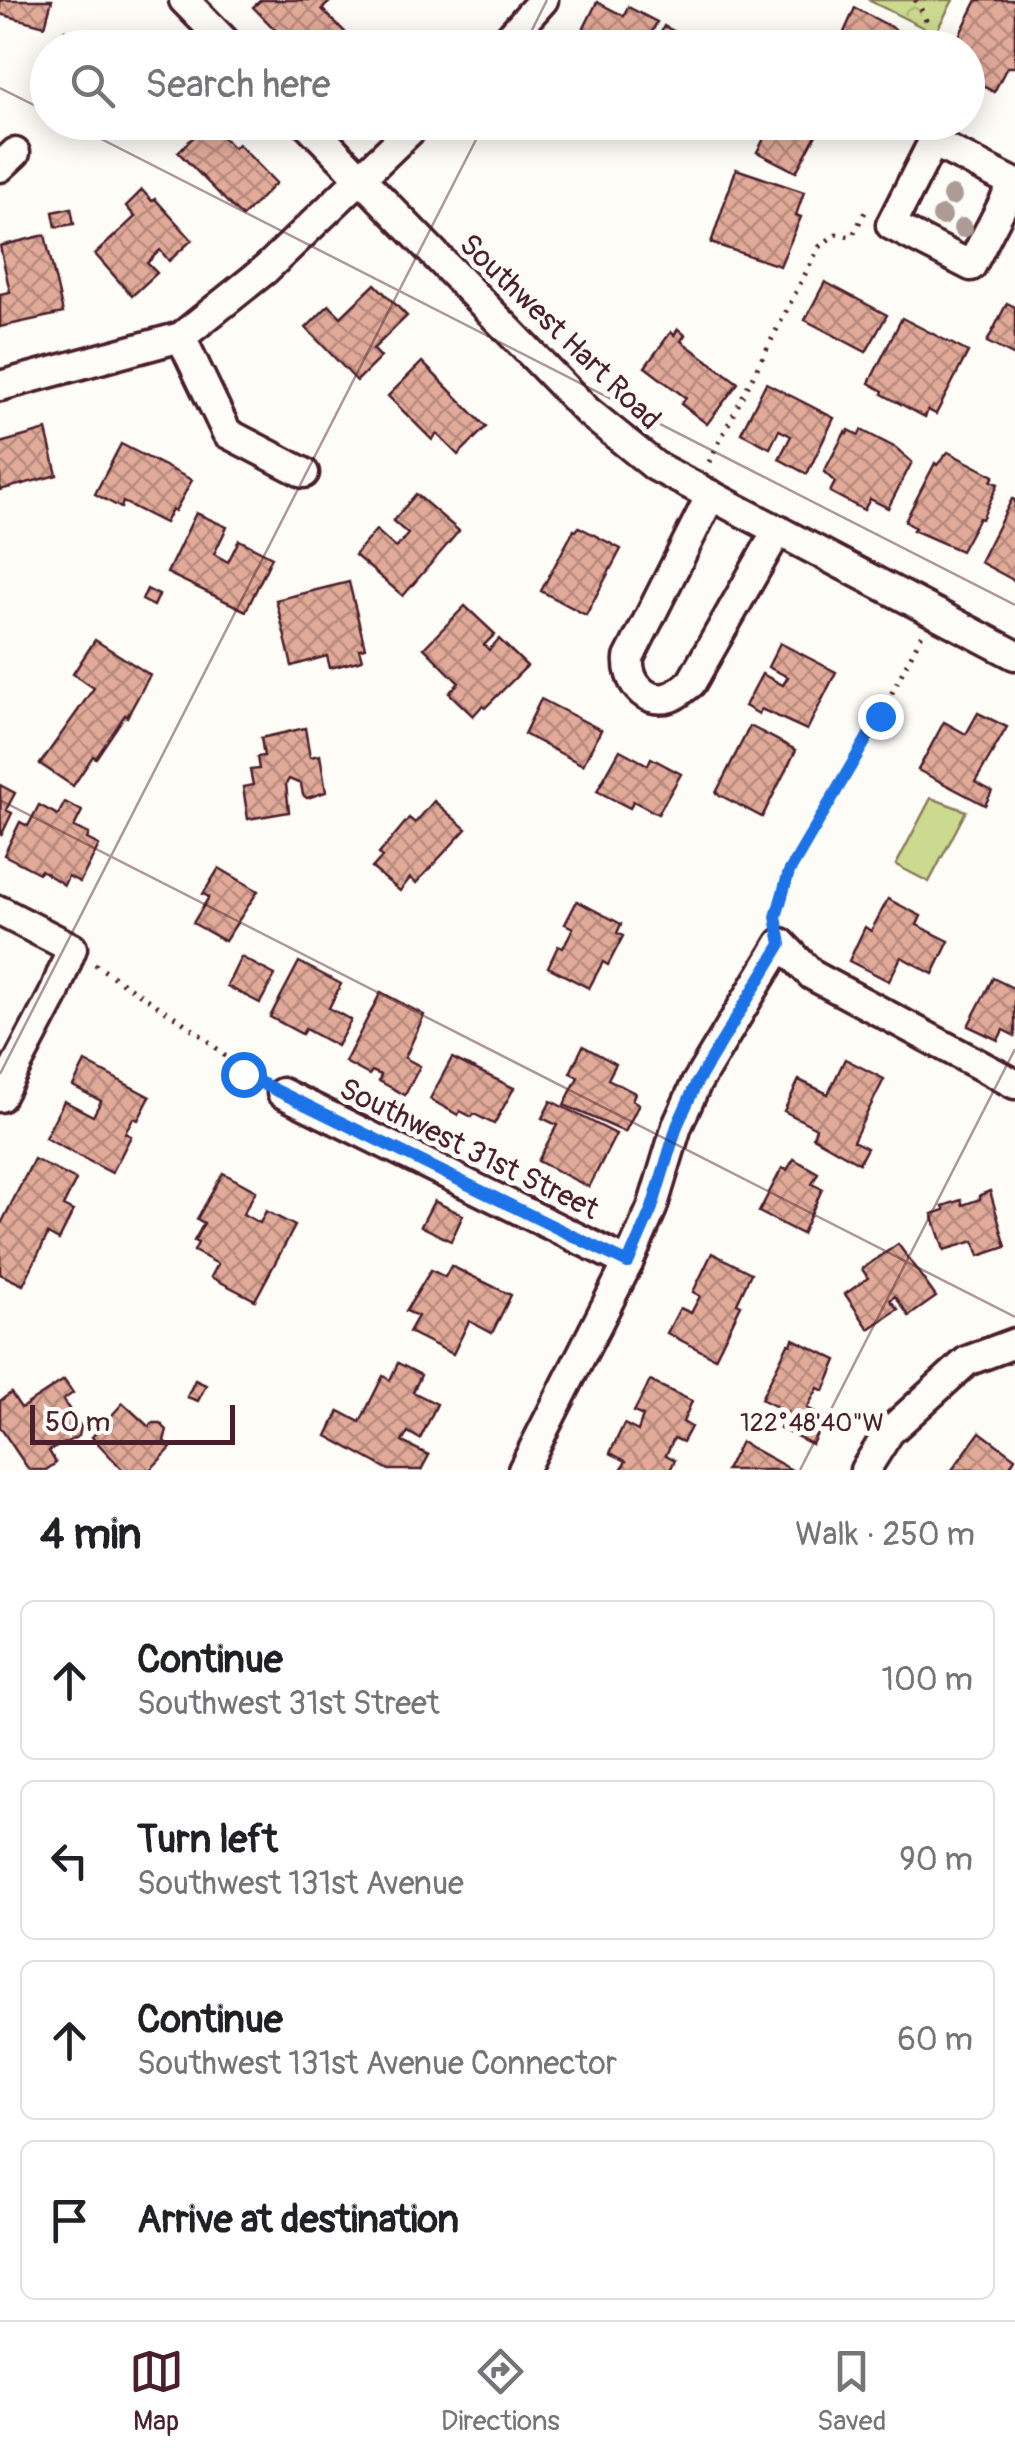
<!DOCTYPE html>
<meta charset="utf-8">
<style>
:root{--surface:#fff;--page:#f2f2f2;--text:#202124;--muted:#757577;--line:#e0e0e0;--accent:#4a1f2b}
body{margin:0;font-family:Pangolin,sans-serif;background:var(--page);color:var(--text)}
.scale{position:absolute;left:30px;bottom:25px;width:205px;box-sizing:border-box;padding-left:10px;border:5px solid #4a1f2b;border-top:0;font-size:28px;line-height:35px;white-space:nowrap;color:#4a1f2b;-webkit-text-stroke:8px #fdfcf7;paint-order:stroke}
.stop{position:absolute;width:30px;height:30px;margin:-22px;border:8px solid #1a73e8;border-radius:50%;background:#fff}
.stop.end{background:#1a73e8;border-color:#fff;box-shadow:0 2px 10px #0008}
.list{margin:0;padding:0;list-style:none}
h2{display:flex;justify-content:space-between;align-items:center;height:130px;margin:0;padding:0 40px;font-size:42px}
h2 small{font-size:32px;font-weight:400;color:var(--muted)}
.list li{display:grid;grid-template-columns:65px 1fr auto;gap:30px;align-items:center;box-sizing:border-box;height:160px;margin:0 20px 20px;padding:0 20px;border:2px solid var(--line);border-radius:15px}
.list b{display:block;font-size:38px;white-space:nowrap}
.list p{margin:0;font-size:32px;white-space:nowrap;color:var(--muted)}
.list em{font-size:32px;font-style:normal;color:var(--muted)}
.icon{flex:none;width:55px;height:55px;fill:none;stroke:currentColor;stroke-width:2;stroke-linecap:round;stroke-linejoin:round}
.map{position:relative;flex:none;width:1015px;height:1470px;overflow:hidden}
.search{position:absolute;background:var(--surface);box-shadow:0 5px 25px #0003;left:30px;right:30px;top:30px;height:110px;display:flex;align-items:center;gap:25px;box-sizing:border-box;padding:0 35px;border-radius:55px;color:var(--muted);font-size:38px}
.sheet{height:850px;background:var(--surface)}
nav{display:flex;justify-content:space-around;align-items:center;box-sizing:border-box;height:140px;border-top:2px solid var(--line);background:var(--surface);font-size:28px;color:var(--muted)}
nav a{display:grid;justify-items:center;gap:5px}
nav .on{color:var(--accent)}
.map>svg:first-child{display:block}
.park{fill:url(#park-crowns);stroke:#8a7c5c;stroke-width:2.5}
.pitch{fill:#cbda8e;stroke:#8a7c5c;stroke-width:2.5}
.building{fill:url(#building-cross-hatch);stroke:#4a1f2b;stroke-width:2.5}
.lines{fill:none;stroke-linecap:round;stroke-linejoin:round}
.minor-casing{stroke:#4a1f2b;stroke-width:35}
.path{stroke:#4a1f2b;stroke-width:5;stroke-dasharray:2.5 8;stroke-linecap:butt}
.minor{stroke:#fdfcf7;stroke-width:28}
.tree{fill:#ac9c95}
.route{stroke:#1a73e8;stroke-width:12}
.ticks{fill:none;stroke:#4a1f2b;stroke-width:2.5;stroke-opacity:0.45}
.labels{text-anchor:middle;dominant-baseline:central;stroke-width:10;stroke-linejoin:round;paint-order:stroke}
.street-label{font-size:30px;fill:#4a1f2b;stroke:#fdfcf7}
.ticks-label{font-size:25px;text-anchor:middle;fill:#4a1f2b;stroke:#fdfcf7;stroke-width:10;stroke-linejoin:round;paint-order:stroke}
</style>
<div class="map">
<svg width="1015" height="1470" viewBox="0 0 1015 1470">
<defs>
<pattern id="park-crowns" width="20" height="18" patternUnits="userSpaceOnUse" patternTransform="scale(2.5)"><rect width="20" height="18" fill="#cbda8e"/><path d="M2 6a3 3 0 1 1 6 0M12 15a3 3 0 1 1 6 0" fill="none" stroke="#b0bb7b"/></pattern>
<pattern id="building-cross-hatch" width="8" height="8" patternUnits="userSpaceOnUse" patternTransform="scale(2.5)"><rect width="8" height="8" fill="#e1aa99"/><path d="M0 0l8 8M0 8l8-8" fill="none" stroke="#b88a7d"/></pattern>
</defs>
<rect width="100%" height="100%" fill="#fdfcf7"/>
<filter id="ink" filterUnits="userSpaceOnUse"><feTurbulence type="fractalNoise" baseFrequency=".01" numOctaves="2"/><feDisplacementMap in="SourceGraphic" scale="20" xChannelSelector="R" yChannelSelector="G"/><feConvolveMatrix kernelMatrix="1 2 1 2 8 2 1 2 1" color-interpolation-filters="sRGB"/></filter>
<g filter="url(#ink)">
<path class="park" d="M868 0H953L928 47 914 48 924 28Z"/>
<path class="pitch" d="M931 798 966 811 929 882 896 865Z"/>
<g class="building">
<path d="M0 0H52L45 26 0 14Z"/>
<path d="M261 0H332L322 9 345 32 333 48H293L253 7Z"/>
<path d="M977 0H1015V67H1007L994 92 968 78V48H953Z"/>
<path d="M597 2 624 16 628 7 657 22 644 48H574Z"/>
<path d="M855 8 895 29 886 48H837Z"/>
<path d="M664 26 701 45 699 48H653Z"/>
<path d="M65 30 100 48H56Z"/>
<path d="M782 122H823L796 172 757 152 768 131 775 135Z"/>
<path d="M208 123 234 148 238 144 276 183 242 217 178 152Z"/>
<path d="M736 169 804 192 796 215 801 217 780 266 711 243Z"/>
<path d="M142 190 152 201 155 199 192 240 169 261 160 250 147 263 157 273 132 296 95 254 135 217 126 206Z"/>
<path d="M71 208 74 224 56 227 53 212Z"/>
<path d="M45 235 63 313 0 327V294L10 292 0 246Z"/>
<path d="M825 282 887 315 866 352 805 320Z"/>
<path d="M375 284 407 316 373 349 381 357 357 381 306 328 329 305 341 317Z"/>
<path d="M1007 303 1015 307V356L987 342Z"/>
<path d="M902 318 968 352 936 414 928 410 925 417 882 394 883 391 869 383Z"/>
<path d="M678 329 685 335 681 341 738 383 707 424 681 404 686 398 645 367 671 332 674 335Z"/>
<path d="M422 362 486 427 458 455 437 434 432 440 388 396Z"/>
<path d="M766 383 834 418 807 474 779 459 791 436 779 430 770 448 741 433Z"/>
<path d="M46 430 57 475 0 490V443Z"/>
<path d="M849 430 859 435 861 430 896 448 912 462 888 508 870 499 864 510 830 492 835 482 824 472 845 432 847 434Z"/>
<path d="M121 444 192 480 175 511 172 509 165 523 123 502 121 508 95 494Z"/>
<path d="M948 452 994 476 991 481 998 484 982 519 979 518 961 551 913 530 915 528 905 521 935 463 937 465Z"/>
<path d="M416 494 459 531 403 596 355 555 376 530 396 548 408 534 393 521Z"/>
<path d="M1012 499 1015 500V581L980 562Z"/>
<path d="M196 513 227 527 214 554 228 562 239 540 272 557 246 611 167 573Z"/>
<path d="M579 527 621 549 586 615 541 591 574 530 576 531Z"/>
<path d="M349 582 365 648 359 649 362 660 330 668 327 656 292 666 276 600Z"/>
<path d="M147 589 159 595 154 606 142 600Z"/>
<path d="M465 606 495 634 484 645 489 650 499 639 527 666 485 708 482 706 473 716 449 693 459 683 424 648Z"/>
<path d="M95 640 150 675 127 717 125 715 96 758 93 756 73 786 40 764 94 688 73 674Z"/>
<path d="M780 643 836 672 807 730 761 709 759 714 745 706 762 674 783 685 788 677 768 667Z"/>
<path d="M541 699 601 730 583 765 524 734Z"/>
<path d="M978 713 1007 727 975 782 992 791 985 805 918 770 944 722 966 734Z"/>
<path d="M750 726 796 750 762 817 716 793Z"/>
<path d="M305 728 310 757 320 755 326 792 307 798 303 795 301 784 289 779 286 784 289 812 248 819 243 787 253 785 250 770 259 769 257 757 264 756 261 738Z"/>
<path d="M620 750 648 765 651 758 681 774 658 814 633 801 630 808 597 791Z"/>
<path d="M0 785 15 793 6 810 12 813 1 836Z"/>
<path d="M434 801 466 829 416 883 410 878 400 891 372 868 382 857 379 854 409 818 415 823Z"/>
<path d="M65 802 82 811 74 827 89 834 87 839 99 845 80 882 68 876 64 885 41 870 39 873 4 855 20 822 28 826 39 805 58 815Z"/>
<path d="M219 868 258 891 225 941 193 923 209 897 203 894Z"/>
<path d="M888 899 921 916 917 925 949 941 933 974 901 957 889 981 849 961 865 927 871 931Z"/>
<path d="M577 901 621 924 617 933 623 936 608 965 603 962 589 988 548 967 558 946 563 948 573 928 565 924Z"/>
<path d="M241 957 275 975 260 1003 227 986Z"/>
<path d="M299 962 341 984 329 1008 351 1020 337 1046 305 1029 302 1034 270 1017Z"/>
<path d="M993 978 1015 989V1036L1003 1030 998 1040 968 1026Z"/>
<path d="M381 992 424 1015 405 1058 420 1066 405 1095 379 1081 381 1075 372 1071 369 1075 345 1062Z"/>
<path d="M583 1046 616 1064 608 1079 635 1093 632 1100 639 1104 625 1132 564 1105 578 1077 570 1073Z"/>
<path d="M452 1058 514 1088 494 1124 474 1114 472 1117 460 1111 458 1115 430 1099Z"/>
<path d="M845 1059 884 1079 853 1141 867 1148 859 1163 813 1137 816 1128 784 1111 799 1080 828 1094Z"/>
<path d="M85 1062 150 1097 138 1120 133 1118 125 1133 131 1136 112 1173 45 1138 64 1101 93 1116 101 1101 73 1086Z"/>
<path d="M551 1101 616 1134 589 1187 538 1161 557 1125 542 1118Z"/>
<path d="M34 1159 76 1180 63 1206 73 1211 59 1240 48 1234 23 1285 0 1274V1226Z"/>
<path d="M794 1159 818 1173 812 1184 822 1189 802 1234 759 1212 782 1168 787 1170Z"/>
<path d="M223 1173 256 1191 243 1214 260 1223 266 1211 295 1226 255 1300 211 1277 218 1264 194 1251 198 1243 194 1241 204 1223 197 1219Z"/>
<path d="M990 1191 1006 1247 979 1256 974 1241 944 1250 932 1214 945 1210 943 1206 961 1200 963 1205 980 1199V1195Z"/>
<path d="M434 1201 463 1215 451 1241 421 1226Z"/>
<path d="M898 1244 936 1297 909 1316 895 1296 890 1300 898 1309 869 1329 845 1294 868 1278 862 1269Z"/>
<path d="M712 1253 751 1273 737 1303 741 1305 715 1358 667 1333 680 1308 691 1313 700 1296 693 1292Z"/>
<path d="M451 1266 511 1295 492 1333 469 1321 453 1354 409 1332 418 1316 406 1311 431 1270 445 1277Z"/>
<path d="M793 1339 837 1360 824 1391 818 1388 807 1408 825 1417 812 1444 780 1428 787 1412 761 1399 788 1344 791 1345Z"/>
<path d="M398 1363 421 1375 413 1392 437 1404 420 1439 408 1432 402 1442 429 1455 421 1470H389L327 1436 339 1411 360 1422 383 1376 390 1380Z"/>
<path d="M64 1380 73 1393 63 1400 81 1427 79 1436 49 1451 56 1463 46 1470H29L0 1427V1401L11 1393 21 1408Z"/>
<path d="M195 1380 206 1385 198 1401 187 1397Z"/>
<path d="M650 1381 692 1401 683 1422 691 1427 683 1442 674 1438 666 1455 675 1460 670 1470H621L626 1461 610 1453 624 1424 638 1431 643 1416 634 1412Z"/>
<path d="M123 1403 149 1427 152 1423H160L167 1430 164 1441 171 1448 150 1470H123L92 1437Z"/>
<path d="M980 1432 1015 1458 1008 1470H952Z"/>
<path d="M741 1442 792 1470H726Z"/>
</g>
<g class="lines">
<defs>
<g id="minor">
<path d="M184 0 231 48"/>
<path d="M500 48 543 0"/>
<path d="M306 122 587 411 655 466 1015 655"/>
<path d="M933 142 1014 183 971 266 891 225Z"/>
<path d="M0 167 15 153"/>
<path d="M181 337 227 433 304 473"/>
<path d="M0 386 181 337 266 269 419 122"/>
<path d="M711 495 629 658C627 680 644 705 670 697 677 695 685 687 691 683L778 530"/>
<path d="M0 911 72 948 53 996 0 1097"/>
<path d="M282 1093 628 1263"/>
<path d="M523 1470 628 1263 652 1208 677 1126 696 1084 781 943 812 975 1015 1084"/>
<path d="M865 1470 889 1432 967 1361 1015 1343"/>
</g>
</defs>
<use href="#minor" class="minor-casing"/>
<g class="path">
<path d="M915 0C926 16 932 29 924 48"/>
<path d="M709 462 819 247 836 234 852 237 865 212"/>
<path d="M776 916 789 872 880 716 922 634"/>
<path d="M95 964C129 989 166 1009 199 1034 221 1050 236 1070 260 1082"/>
</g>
<use href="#minor" class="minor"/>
</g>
<g class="tree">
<circle cx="952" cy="196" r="10"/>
<circle cx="942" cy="216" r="10"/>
<circle cx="963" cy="228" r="10"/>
</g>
</g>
<g class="lines" filter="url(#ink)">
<path class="route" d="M243 1074 628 1263 652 1208 677 1126 696 1084 781 944 776 917 789 872 880 716"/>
</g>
<path class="ticks" d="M523 48 547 0M0 88 48 112M68 122 1015 605M0 800 1015 1317M0 1074 485 122M800 1470 1015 1049"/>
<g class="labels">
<g class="street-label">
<text transform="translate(560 332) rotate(44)">Southwest Hart Road</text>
<text transform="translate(469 1149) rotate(26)">Southwest 31st Street</text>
</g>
</g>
<g class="ticks-label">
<text x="812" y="1431">122°48'40"W</text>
</g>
</svg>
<div class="scale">50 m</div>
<div class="stop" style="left:243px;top:1074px"></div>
<div class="stop end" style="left:880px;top:716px"></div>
<div class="search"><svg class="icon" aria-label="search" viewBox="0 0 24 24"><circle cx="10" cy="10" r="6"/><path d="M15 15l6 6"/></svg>Search here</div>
</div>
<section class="sheet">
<h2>4 min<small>Walk · 250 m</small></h2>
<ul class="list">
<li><svg class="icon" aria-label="ahead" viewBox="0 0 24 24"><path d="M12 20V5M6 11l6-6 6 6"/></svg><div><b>Continue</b><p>Southwest 31st Street</p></div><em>100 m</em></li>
<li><svg class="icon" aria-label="left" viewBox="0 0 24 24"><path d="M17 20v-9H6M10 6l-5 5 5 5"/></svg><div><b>Turn left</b><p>Southwest 131st Avenue</p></div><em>90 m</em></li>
<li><svg class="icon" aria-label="ahead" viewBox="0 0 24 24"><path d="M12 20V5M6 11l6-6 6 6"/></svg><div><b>Continue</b><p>Southwest 131st Avenue Connector</p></div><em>60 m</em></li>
<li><svg class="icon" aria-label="arrive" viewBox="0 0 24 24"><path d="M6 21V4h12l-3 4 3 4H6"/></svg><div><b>Arrive at destination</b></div></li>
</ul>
</section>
<nav>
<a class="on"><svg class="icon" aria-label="map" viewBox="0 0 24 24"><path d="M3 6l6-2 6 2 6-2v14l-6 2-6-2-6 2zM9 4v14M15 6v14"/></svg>Map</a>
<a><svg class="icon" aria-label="directions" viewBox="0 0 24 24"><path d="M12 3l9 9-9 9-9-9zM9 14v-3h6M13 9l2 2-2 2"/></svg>Directions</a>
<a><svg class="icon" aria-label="saved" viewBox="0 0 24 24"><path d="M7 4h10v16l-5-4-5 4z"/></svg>Saved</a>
</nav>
